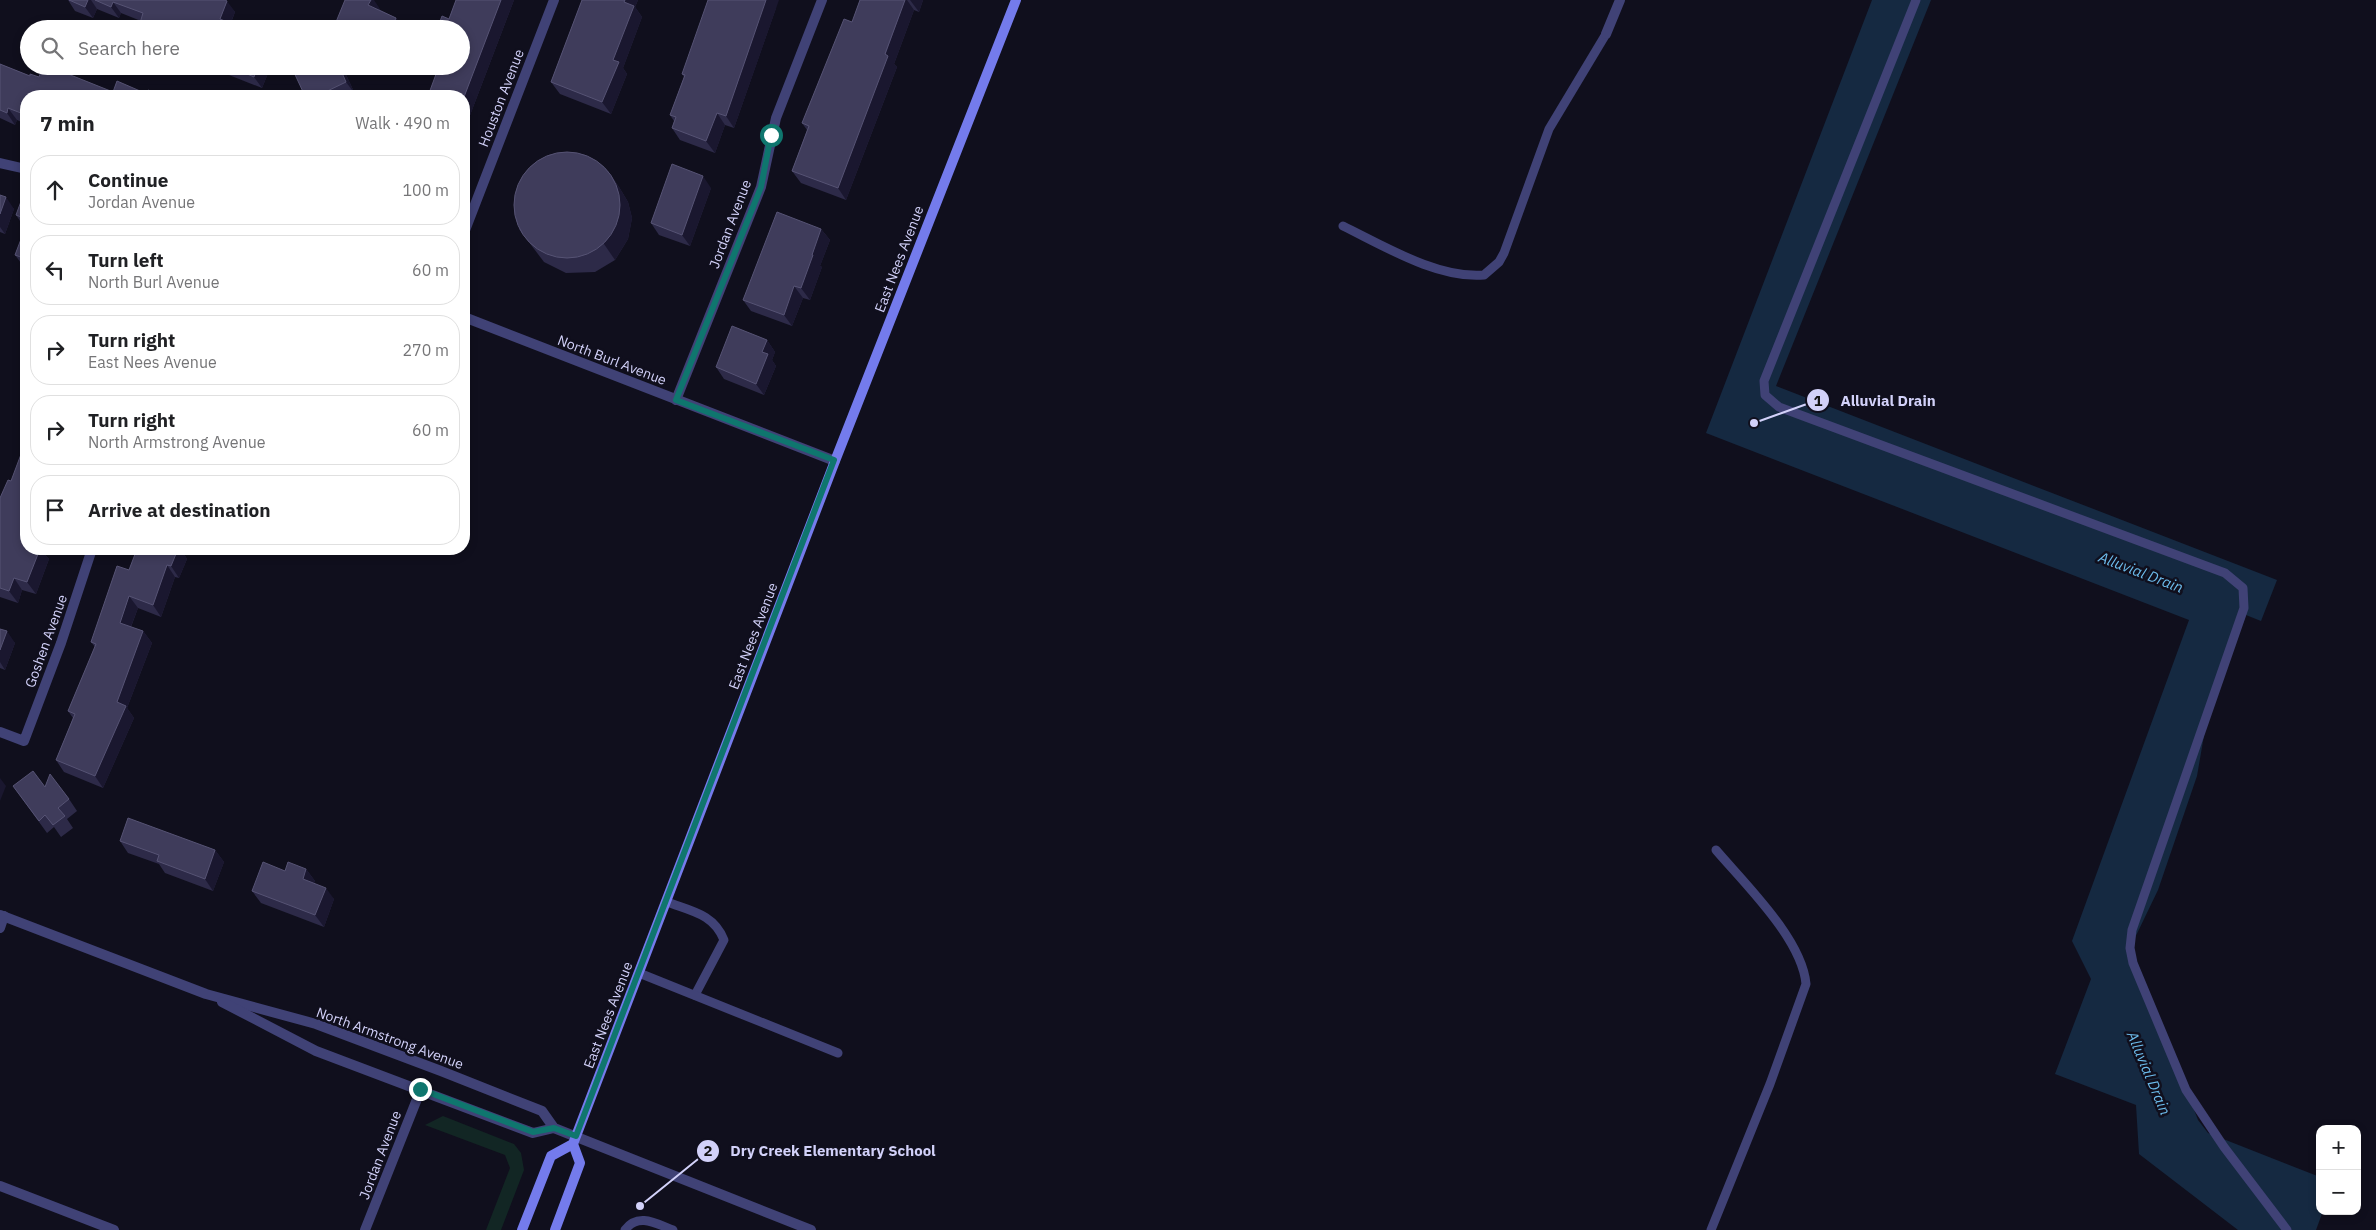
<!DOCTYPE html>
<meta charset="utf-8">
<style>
:root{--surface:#fff;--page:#f2f2f2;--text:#202124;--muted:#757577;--line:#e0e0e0}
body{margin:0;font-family:"IBM Plex Sans",sans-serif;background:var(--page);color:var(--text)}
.controls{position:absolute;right:15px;bottom:15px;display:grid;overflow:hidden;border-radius:10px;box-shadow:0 2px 8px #0003}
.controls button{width:45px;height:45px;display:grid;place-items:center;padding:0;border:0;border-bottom:1px solid var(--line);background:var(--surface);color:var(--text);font:25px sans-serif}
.stop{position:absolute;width:15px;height:15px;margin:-11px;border:4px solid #0f766e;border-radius:50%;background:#fff}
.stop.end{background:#0f766e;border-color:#fff;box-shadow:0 1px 5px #0008}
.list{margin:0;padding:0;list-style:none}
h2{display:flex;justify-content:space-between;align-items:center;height:65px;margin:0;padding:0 20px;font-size:21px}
h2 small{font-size:16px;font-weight:400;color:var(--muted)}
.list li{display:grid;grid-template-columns:32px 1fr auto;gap:15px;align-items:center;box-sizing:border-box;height:70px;margin:0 10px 10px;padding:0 10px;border:1px solid var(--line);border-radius:20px}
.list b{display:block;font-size:19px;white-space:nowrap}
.list p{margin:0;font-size:16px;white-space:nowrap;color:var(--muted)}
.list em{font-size:16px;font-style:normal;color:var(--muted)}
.icon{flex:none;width:28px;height:28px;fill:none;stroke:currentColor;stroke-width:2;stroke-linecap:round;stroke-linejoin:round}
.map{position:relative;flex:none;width:2376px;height:1230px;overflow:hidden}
.search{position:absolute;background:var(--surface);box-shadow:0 2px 8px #0003;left:20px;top:20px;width:450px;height:55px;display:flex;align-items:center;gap:12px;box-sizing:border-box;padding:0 18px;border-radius:28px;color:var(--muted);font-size:19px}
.panel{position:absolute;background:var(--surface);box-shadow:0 2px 8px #0003;left:20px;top:90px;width:450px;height:465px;border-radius:20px}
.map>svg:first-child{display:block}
.green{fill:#122624}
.water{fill:#152941}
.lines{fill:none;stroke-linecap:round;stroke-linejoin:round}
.service{stroke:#404276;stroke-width:9}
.minor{stroke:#404276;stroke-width:10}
.tertiary{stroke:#404276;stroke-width:10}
.secondary{stroke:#747bec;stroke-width:10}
.wall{fill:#2d2a48}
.shaded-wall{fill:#1a172f}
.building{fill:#3f3c5b;stroke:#565374}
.route{stroke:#0f766e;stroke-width:6}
.labels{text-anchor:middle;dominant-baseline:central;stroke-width:5;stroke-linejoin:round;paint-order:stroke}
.street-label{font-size:14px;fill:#d2d1f9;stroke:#100f1d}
.water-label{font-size:15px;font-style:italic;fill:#6cbbeb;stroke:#100f1d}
.leader{fill:none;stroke:#d2d1f9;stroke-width:2}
.callout-dot{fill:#d2d1f9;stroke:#100f1d;stroke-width:2}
.mark-label{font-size:15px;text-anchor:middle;font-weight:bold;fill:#111}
.callout-label{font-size:15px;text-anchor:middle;font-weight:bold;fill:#d2d1f9;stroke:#100f1d;stroke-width:5;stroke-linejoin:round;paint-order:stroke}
</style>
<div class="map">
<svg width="2376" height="1230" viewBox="0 0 2376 1230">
<rect width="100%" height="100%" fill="#100f1d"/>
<path class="green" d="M443 1116 514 1144 521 1153 524 1170 501 1230H486L510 1168 505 1155 425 1125Z"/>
<path class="water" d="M1872 0H1931L1776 386 2277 580 2261 621 2246 615 2206 724 2197 776 2158 890 2131 946 2198 1120 2208 1133 2320 1177V1211H2323L2316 1230H2238L2139 1154 2136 1105 2055 1074 2091 979 2072 941 2189 620 1706 433Z"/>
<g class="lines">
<g class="service">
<path d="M1916 0 1764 381 1765 395 1779 407 2225 573 2243 588 2244 608 2132 930 2130 948 2133 963 2186 1090 2224 1147 2287 1230"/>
<path d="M1343 226C1384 246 1438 279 1484 275L1499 262 1504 253 1549 129 1606 34"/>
<path d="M667 902C691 911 714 914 724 940L695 995"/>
<path d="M639 973 838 1053"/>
<path d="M625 1230C638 1212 657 1224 673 1230"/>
<path d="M1711 1230 1770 1084 1806 984C1802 939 1745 884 1716 850"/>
</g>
<g class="minor">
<path d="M1606 34 1620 0"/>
<path d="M0 163 26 169"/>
<path d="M464 233 554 0"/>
<path d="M464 317 835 461"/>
<path d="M676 400 761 187 776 118 822 0"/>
<path d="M0 732 24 741 61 643 92 549"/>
<path d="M0 928 4 916"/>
<path d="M0 1186 114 1230"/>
<path d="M365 1230 421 1089"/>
</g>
<g class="tertiary">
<path d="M0 915 206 994 316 1024 441 1071 542 1111 554 1128 811 1230"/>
<path d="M222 1002 316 1051 533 1133 554 1128"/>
</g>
<g class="secondary">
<path d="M522 1230 551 1156 573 1144 835 461 1016 0"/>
<path d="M555 1230 580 1163 573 1144"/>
</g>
</g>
<g class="wall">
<path d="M68 0H225L235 12 231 23 244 29H144L140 23 141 21 121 13 119 18 97 9 93 18 75 11Z"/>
<path d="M456 0H514L464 131V96L438 71 435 70 433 66H461L449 19Z"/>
<path d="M582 0H638L635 7 642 17 623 68 627 74 611 114 560 94 551 82Z"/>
<path d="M860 0H923L919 12 914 10 894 64 897 67 846 200 801 183 792 171 807 130 802 123 852 22Z"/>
<path d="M776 8 734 128 725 125 715 153 680 140 672 128 674 121 670 115 684 77 682 74Z"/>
<path d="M380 9V10L396 18 404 29H340L336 22Z"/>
<path d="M0 64 30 76 113 92 147 94 165 96H26V124L17 120 15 125 0 118Z"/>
<path d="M224 66H271L262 88 229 75Z"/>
<path d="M342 66 355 94 350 96H305Z"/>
<path d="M379 66H388L387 70Z"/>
<path d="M608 171 619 187 628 202 632 218 628 239 615 260 595 272 566 273 544 262 519 229Z"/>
<path d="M711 188 690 246 659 235 651 223Z"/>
<path d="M0 195 14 209 5 234 0 232Z"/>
<path d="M26 197V268L24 267 15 255 26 227H24L16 215Z"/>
<path d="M821 229 830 240 820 266 822 267 810 300 803 298 792 326 751 311 743 300Z"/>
<path d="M767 340 775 352 772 360 776 366 764 395 724 379 716 367Z"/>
<path d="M11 481 26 549H48L45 555 49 559 36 594 22 590 18 603 0 597V498Z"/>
<path d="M182 551 187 559 179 578 175 577 161 617 138 608 131 627 143 631 152 643 127 708 134 718 103 788 64 772 56 760 73 718 68 711 95 647 91 642 129 570Z"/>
<path d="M0 629 15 643 5 670 0 668Z"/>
<path d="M13 786 45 787 69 799 77 811 67 819 73 828 61 837 54 827 47 833Z"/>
<path d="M120 841 215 850 224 862 213 891 165 873 159 864 128 853Z"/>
<path d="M306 869 315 881 314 883 334 899 324 927 261 903 252 891 285 871Z"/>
</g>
<g class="shaded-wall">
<path d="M88 0H91L97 9 93 18 85 7Z"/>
<path d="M371 0H374L380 9 376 17 368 5Z"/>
<path d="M501 0H514L464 131V97Z"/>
<path d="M625 0H638L635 7 642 17 623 68 627 74 611 114 602 102 613 60Z"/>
<path d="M766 0H779L734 128 726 116Z"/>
<path d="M905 0H907L914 10 894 64 897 67 846 200 838 188Z"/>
<path d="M910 0H923L919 12Z"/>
<path d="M227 1 235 12 228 29 220 19Z"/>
<path d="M113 2 121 13 119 18 111 7Z"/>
<path d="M396 18 404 29H391Z"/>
<path d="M258 66H271L262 88 254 77Z"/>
<path d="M339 66H342L355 94 346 82Z"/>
<path d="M8 108 17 120 15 125 7 113Z"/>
<path d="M717 113 725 125 715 153 706 141Z"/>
<path d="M608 171 619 187 628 202 632 218 628 239 615 260 604 244Z"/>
<path d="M703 176 711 188 690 246 682 235Z"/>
<path d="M6 197 14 209 5 234 0 227V214Z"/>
<path d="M821 229 830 240 820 266 822 267 810 300 801 288 812 255Z"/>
<path d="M794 286 803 298 792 326 784 315Z"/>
<path d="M767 340 775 352 772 360 776 366 764 395 756 384 762 352Z"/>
<path d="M38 549H48L45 555 49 559 36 594 27 582Z"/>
<path d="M175 549H183L182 551 187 559 179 578 171 566Z"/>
<path d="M167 565 175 577 161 617 153 605Z"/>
<path d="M14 578 22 590 18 603 9 591Z"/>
<path d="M129 596 138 608 128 634 120 623Z"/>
<path d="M7 631 15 643 5 670 0 662V650Z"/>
<path d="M143 631 152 643 127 708 134 718 103 788 95 776 117 702Z"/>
<path d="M0 778 6 786 0 801Z"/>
<path d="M215 850 224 862 213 891 205 879Z"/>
<path d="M306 869 315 881 311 891 303 879Z"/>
<path d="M326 888 334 899 324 927 315 915Z"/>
</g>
<g class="building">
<path d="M69 0H88L85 7Z"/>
<path d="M95 0H225L227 1 220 19 244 29H154L140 23 143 13 113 2 111 7Z"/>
<path d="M345 0H371L368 5 396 18 391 29H351L336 22Z"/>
<path d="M456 0H501L464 97V96H428L439 66H461V29H437L442 16 449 19Z"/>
<path d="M582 0H625L624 2 634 6 613 60 619 62 602 102 551 82Z"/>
<path d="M708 0H766L726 116 717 113 706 141 672 128 676 117 670 115 685 75 682 74Z"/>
<path d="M860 0H905L885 54 888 56 838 188 792 171 809 126 802 123 844 19 852 22Z"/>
<path d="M0 64 30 76V74L39 77 43 66H48L113 92 117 81 147 94 148 90 165 96H26V115L8 108 7 113 0 110Z"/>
<path d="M229 66H258L254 77Z"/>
<path d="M291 66H339L346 82 317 96H305Z"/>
<circle cx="567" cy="205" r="53"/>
<path d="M672 164 703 176 682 235 651 223Z"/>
<path d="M0 195 6 197 0 214Z"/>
<path d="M23 196 26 197V219L16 215Z"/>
<path d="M777 212 821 229 812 255H813L801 288 794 286 784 315 743 300Z"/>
<path d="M26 226V259L15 255Z"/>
<path d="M732 326 767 340 762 352 768 354 756 384 716 367Z"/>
<path d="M26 441V549H40L27 582 14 578 9 591 0 588V498L8 480 11 481Z"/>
<path d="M137 549H178L171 566 167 565 153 605 129 596 120 623 143 631 117 702 126 706 95 776 56 760 75 714 68 711 96 644 91 642 117 566 129 570Z"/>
<path d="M0 629 7 631 0 650Z"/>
<path d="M33 771 45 787 50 774 69 799 58 808 65 816 53 825 45 815 39 821 13 786Z"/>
<path d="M128 818 215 850 205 879 157 861 159 855 120 841Z"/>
<path d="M263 862 285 871 288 862 306 869 303 879 326 888 315 915 252 891Z"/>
</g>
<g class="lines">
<path class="route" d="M420 1089 533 1132 554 1128 576 1136 834 460 676 400 761 187 771 135"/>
</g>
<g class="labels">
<g class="street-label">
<text transform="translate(501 98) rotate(-69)">Houston Avenue</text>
<text transform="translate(730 224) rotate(-69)">Jordan Avenue</text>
<text transform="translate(899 259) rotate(-69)">East Nees Avenue</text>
<text transform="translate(612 360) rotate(21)">North Burl Avenue</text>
<text transform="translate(753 636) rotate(-69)">East Nees Avenue</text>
<text transform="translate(46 641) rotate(-70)">Goshen Avenue</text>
<text transform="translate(608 1015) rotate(-69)">East Nees Avenue</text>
<text transform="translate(390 1038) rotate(20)">North Armstrong Avenue</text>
<text transform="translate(380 1155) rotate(-69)">Jordan Avenue</text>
</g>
<g class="water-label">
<text transform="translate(2141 572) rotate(21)">Alluvial Drain</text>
<text transform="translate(2149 1073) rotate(67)">Alluvial Drain</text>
</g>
</g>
<path class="leader" d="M1754 423L1818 400M640 1206L708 1151"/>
<g class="callout-dot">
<circle cx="1754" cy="423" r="5"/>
<circle cx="640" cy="1206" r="5"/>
<circle cx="1818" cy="400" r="12"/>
<circle cx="708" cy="1151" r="12"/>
</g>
<g class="mark-label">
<text x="1818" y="406">1</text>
<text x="708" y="1156">2</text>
</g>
<g class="callout-label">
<text x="1888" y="406">Alluvial Drain</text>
<text x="833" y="1156">Dry Creek Elementary School</text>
</g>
</svg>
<div class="controls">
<button>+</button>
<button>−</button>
</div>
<div class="stop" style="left:771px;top:135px"></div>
<div class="stop end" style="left:420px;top:1089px"></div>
<div class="search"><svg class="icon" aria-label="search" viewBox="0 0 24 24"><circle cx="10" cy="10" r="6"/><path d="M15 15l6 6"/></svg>Search here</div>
<section class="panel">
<h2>7 min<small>Walk · 490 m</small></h2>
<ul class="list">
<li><svg class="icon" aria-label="ahead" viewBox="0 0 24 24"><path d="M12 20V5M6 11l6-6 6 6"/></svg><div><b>Continue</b><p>Jordan Avenue</p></div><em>100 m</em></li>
<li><svg class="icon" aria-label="left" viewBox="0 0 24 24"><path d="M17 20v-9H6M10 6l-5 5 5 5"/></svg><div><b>Turn left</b><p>North Burl Avenue</p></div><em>60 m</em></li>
<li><svg class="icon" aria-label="right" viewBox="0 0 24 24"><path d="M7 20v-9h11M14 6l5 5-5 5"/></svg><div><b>Turn right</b><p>East Nees Avenue</p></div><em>270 m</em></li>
<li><svg class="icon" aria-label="right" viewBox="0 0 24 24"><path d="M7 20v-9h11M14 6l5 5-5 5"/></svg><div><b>Turn right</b><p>North Armstrong Avenue</p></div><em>60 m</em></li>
<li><svg class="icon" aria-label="arrive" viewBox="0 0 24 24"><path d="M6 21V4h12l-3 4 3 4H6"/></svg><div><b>Arrive at destination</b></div></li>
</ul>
</section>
</div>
